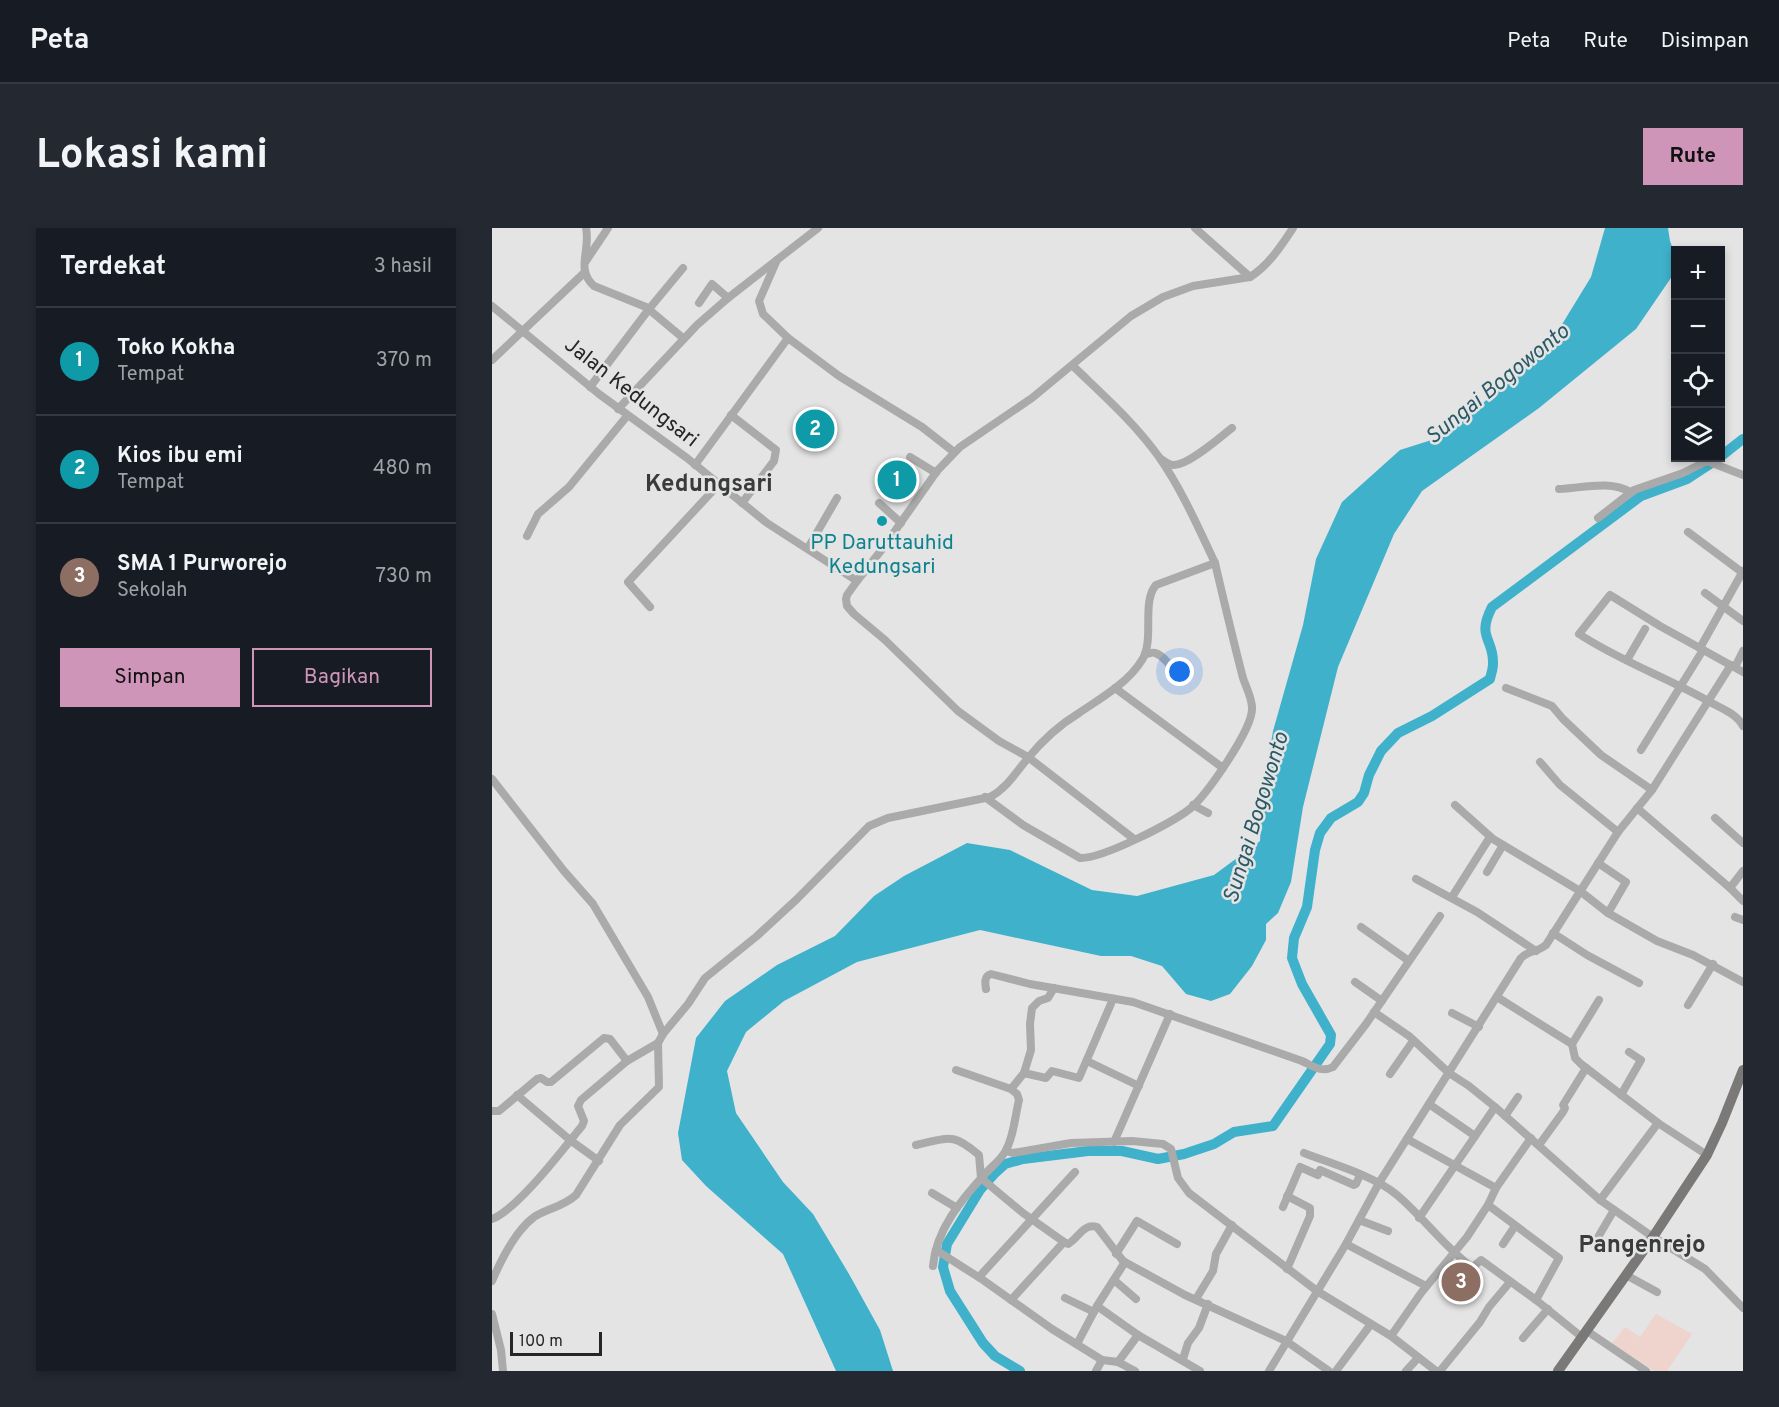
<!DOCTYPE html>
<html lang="id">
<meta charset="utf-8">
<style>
:root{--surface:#171b24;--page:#242831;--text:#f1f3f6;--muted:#9ea1a6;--line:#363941;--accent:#cf95b9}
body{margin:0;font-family:Overpass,sans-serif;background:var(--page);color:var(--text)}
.controls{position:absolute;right:18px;top:18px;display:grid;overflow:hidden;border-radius:0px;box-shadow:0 3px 9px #0003}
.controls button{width:54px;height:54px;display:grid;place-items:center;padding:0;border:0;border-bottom:2px solid var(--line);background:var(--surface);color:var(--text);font:30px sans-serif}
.scale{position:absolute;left:18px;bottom:15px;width:92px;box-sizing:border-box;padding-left:6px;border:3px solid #262626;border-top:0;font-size:16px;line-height:21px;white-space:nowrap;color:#262626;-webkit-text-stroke:4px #e4e4e5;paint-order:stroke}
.you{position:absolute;left:688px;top:444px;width:21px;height:21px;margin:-15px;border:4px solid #fff;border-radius:50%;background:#1a73e8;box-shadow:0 0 0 9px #1a73e833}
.badge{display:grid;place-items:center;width:39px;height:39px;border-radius:50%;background:var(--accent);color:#fff;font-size:20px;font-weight:700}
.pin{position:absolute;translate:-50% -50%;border:3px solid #fff;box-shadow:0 2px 6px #0006}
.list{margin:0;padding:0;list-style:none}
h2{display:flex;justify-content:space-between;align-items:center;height:78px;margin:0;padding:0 24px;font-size:26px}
h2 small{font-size:20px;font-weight:400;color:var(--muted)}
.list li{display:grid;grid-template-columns:39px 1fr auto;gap:18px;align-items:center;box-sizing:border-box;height:108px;padding:0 24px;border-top:2px solid var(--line)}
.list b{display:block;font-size:22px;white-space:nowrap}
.list p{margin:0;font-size:20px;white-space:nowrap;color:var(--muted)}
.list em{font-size:20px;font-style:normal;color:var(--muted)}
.actions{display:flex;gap:12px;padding:18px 24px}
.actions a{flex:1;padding:14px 0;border:2px solid var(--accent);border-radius:0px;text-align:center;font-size:21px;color:var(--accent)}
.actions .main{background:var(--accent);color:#111}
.icon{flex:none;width:33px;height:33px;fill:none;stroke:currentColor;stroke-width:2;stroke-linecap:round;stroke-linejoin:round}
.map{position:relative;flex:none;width:1251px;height:1143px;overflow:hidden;border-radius:0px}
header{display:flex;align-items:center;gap:36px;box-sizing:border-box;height:84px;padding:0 30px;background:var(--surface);border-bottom:2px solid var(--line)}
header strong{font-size:28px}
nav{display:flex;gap:33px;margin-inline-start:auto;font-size:21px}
.intro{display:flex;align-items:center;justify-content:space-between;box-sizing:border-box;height:144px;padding:0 36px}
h1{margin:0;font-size:42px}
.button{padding:15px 27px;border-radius:0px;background:var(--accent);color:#111;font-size:21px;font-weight:700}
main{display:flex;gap:36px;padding:0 36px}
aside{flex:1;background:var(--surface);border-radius:0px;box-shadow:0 3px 9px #0003}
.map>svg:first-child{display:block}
.medical{fill:#eed4cd}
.water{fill:#40b1cb}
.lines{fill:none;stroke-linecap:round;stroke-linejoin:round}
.river{stroke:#40b1cb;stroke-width:10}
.minor{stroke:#aaa;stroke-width:8}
.major{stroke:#7a7978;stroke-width:10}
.culture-dot{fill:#0f9aa8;stroke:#e4e4e5;stroke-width:2}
.labels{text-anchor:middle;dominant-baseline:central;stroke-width:5;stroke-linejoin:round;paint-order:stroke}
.street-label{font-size:21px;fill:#262626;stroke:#e4e4e5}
.culture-label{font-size:21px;fill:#0d838f;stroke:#e4e4e5}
.water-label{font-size:22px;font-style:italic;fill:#2b5a66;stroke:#e4e4e5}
.quarter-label{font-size:24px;font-weight:bold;fill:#3a3b3c;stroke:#e4e4e5}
</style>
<header>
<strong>Peta</strong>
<nav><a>Peta</a><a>Rute</a><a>Disimpan</a></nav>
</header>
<div class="intro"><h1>Lokasi kami</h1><a class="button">Rute</a></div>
<main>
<aside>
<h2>Terdekat<small>3 hasil</small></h2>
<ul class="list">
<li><span class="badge" style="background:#0f9aa8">1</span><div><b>Toko Kokha</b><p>Tempat</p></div><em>370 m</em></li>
<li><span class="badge" style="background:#0f9aa8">2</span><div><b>Kios ibu emi</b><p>Tempat</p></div><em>480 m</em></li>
<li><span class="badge" style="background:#8d6e63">3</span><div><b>SMA 1 Purworejo</b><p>Sekolah</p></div><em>730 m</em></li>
</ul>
<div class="actions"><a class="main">Simpan</a><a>Bagikan</a></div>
</aside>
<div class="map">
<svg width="1251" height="1143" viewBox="0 0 1251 1143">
<rect width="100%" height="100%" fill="#e4e4e5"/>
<path class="medical" d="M1164 1086 1200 1106 1175 1143H1162L1120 1115 1133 1099 1148 1109Z"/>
<path class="water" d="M1113 0H1176L1178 13 1183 27V44L1144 101 1047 180 930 263 902 306 846 439 811 579 799 654 786 685 774 696V712L760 738 738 766 719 773 694 766 670 738 639 728H609L488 702 365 734 292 773 254 804 235 843 244 885 291 954 321 986 357 1046 388 1102 401 1143H344L291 1026 214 958 190 932 186 905 204 810 233 773 285 737 343 708 382 668 412 648 475 615 518 622 600 662 645 668 722 647 768 613 770 567 781 503 811 397 824 331 850 274 908 222 952 208 998 169 1069 98 1099 49Z"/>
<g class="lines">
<g class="river">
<path d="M1228 229 1251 211"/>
<path d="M528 1143 503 1128 491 1115 458 1063 451 1039 455 1016 488 962 503 945 513 936 531 931 596 923H630L666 931 692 926 722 916 742 904 781 898 838 816 839 807 810 756 800 730 802 710 815 679 823 622 828 605 839 590 866 574 872 565 877 547 889 523 906 505 940 488 998 451C999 446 1001 441 1001 436 1002 410 984 410 1000 379L1149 268 1195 251 1227 230"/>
</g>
<g class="minor">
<path d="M94 0C99 23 83 41 102 58L154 79 191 110"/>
<path d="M703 0 758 49"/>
<path d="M285 32 267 73 271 86 296 110 347 148 430 199 462 224"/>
<path d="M94 33 116 0"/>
<path d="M207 75 220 56 236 70"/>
<path d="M0 78 107 166 195 230 275 295 365 353 355 367 354 371 355 378 362 386 393 412 466 483 507 513 536 529 642 611"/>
<path d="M0 132 92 45"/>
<path d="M98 159 157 81 191 40"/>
<path d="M126 181 205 97 236 70 326 0"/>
<path d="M239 187 284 222 282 233 250 275"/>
<path d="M418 229 444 245"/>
<path d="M669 231C673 234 677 237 682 237 697 237 728 209 740 200"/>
<path d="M203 237 296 110"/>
<path d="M1067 261C1090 260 1119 252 1138 264"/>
<path d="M387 275 409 295"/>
<path d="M1106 290 1142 262 1191 245 1215 233 1251 247"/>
<path d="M1196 304 1251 345"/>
<path d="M35 308 46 286 77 259 135 188"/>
<path d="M316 320 345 270"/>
<path d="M365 353 391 320 445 243 468 219 540 170 639 88 671 69 701 58 758 49C777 37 789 18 801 0"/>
<path d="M1213 365 1251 393"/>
<path d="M158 379 136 354 227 256"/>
<path d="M1208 420 1251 343"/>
<path d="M653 426C655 426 661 424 663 425 671 427 682 441 683 448"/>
<path d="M1135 432 1153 401"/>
<path d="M1243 439 1251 423"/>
<path d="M1251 444 1168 398 1118 367 1087 406C1128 433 1176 450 1218 474 1230 481 1244 485 1251 498"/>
<path d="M623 460 731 540"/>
<path d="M1014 460 1060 478 1071 491 1109 527 1160 562"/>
<path d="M1149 522 1211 422"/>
<path d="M1048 534 1068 557 1126 604"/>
<path d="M0 551 72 643 101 676 156 769 171 806"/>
<path d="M493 569 531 597 588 630C610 631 680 595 699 580 715 566 761 501 760 480 760 470 754 459 751 450 741 412 732 373 723 335"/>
<path d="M701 577 716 585"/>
<path d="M963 577 1001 611 1088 663 1116 685 1165 713 1201 727 1251 754"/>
<path d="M1145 580 1238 660 1251 643"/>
<path d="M1223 590 1251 615"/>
<path d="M1106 635 1134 654 1116 685"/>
<path d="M995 644 1011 617"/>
<path d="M924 651 985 684 1044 723"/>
<path d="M1238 660 1251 673"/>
<path d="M960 669 998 609"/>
<path d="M1243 689 1251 692"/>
<path d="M869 699 917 733"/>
<path d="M1061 705 1095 727 1147 755"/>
<path d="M863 754 890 773"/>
<path d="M494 761C493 755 492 748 499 746L538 756 641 774 810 833C821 838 829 845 841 839L874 796 948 688"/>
<path d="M1005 769 1080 816 1083 830 1089 836 1166 895 1215 927"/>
<path d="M1196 777 1221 736"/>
<path d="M882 784 917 808 957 845 977 858 1003 879 1108 972 1161 1009 1213 1041 1251 1080"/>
<path d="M960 785 987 799"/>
<path d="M1080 816 1107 772"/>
<path d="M595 833 647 858"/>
<path d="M532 845 539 822 538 796 540 780 547 773 556 770 562 760"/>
<path d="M898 846 921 813"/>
<path d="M519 861 532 845 554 850 560 843 587 850 621 771"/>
<path d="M25 867 78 912 107 933"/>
<path d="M1129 867 1149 832 1137 824"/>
<path d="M937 876 983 908"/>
<path d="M0 883H7L45 851 49 850 55 854H59L112 810 118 811 135 833"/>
<path d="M1013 888 1026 869"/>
<path d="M915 911 1004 960 996 977 1067 1030 1044 1072"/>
<path d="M622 914 678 786"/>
<path d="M424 917C457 910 460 904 487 927L489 950 531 985 572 1014 576 1016C587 1010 591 995 605 999L631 1033 693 1067 794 1113 837 1143"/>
<path d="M1047 917 1071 884 1073 880 1071 877 1094 840"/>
<path d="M514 923 521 925 579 915 640 913 671 916 679 921 686 950 697 965 825 1063 899 1108 944 1143"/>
<path d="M812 925C840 936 883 948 905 967 931 989 951 1017 978 1038H982L989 1032 1044 1072 1091 1110"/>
<path d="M1004 960 1039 910"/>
<path d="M440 965 465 980"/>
<path d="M1108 972 1166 895"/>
<path d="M791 979 808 939 826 947 828 942 862 957 864 956 868 947"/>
<path d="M927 990 1003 879"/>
<path d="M0 991C26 981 71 921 90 898L92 893 86 878 89 872 135 833 166 815"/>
<path d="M867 992 896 1003"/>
<path d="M854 1016 934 1058"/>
<path d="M1011 1016 1023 998"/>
<path d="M1102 1016 1122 982"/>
<path d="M444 1022 491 1052 560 1101 610 1132 626 1134 643 1143"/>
<path d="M624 1026 645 993 685 1016"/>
<path d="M441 1038C444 1002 469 972 493 946 499 939 510 931 514 922 522 908 523 888 527 872L525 866 519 861 464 842"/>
<path d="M795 1041 818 988V980L795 968"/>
<path d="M1134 1047 1165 1064"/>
<path d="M487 1049 583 944"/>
<path d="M622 1052 644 1071"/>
<path d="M0 1053C9 1032 23 1003 42 989 56 980 71 979 84 967L128 897 167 859 166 815 171 806 196 776 213 750 265 708 305 671 377 598 396 590 498 569C515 560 524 544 536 530 550 513 569 496 587 485 609 470 636 455 650 432 663 412 649 374 664 357L723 335C706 299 690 262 667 229 642 194 611 167 581 138"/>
<path d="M573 1070 602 1084"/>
<path d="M704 1071 721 1043 724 1026 740 997"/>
<path d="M519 1072 572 1014"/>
<path d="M605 1078 646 1107 708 1143"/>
<path d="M0 1086 9 1122 11 1143"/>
<path d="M1095 1103 1154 1143"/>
<path d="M899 1108 929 1065 975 1009 996 977"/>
<path d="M1031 1110 1056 1081"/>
<path d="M585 1116 605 1078 633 1034"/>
<path d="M691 1131 696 1115 707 1100 716 1076"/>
<path d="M626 1134 646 1107"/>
<path d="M604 1143 610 1132"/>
<path d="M777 1143 854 1016 887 955 1029 730C1037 722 1046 724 1054 717L1126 604 1160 562 1239 437"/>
<path d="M844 1143 879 1096"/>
<path d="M914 1143 926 1130"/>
<path d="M948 1143 988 1094 997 1079 1018 1054"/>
</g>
<path class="major" d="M1066 1143 1161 1009 1215 927 1230 895 1251 842"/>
</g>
<circle class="culture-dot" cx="390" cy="293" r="6"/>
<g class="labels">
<g class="street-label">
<text transform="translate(139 165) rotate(38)">Jalan Kedungsari</text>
</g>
<g class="culture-label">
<text x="390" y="315">PP Daruttauhid<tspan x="390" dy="24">Kedungsari</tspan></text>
</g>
<g class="water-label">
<text transform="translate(1006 157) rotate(-39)">Sungai Bogowonto</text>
<text transform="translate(765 590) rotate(-73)">Sungai Bogowonto</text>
</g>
<g class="quarter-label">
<text x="217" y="257">Kedungsari</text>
<text x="1150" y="1018">Pangenrejo</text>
</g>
</g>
</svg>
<div class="controls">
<button>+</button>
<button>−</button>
<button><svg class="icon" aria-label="locate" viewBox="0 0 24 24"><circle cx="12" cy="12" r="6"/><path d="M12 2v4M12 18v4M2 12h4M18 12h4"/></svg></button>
<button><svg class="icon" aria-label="layers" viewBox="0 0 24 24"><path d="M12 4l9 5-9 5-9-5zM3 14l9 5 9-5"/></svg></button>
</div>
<div class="scale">100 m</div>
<div class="you"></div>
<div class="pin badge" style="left:405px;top:252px;background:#0f9aa8">1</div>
<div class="pin badge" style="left:323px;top:201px;background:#0f9aa8">2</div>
<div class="pin badge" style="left:969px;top:1054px;background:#8d6e63">3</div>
</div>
</main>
